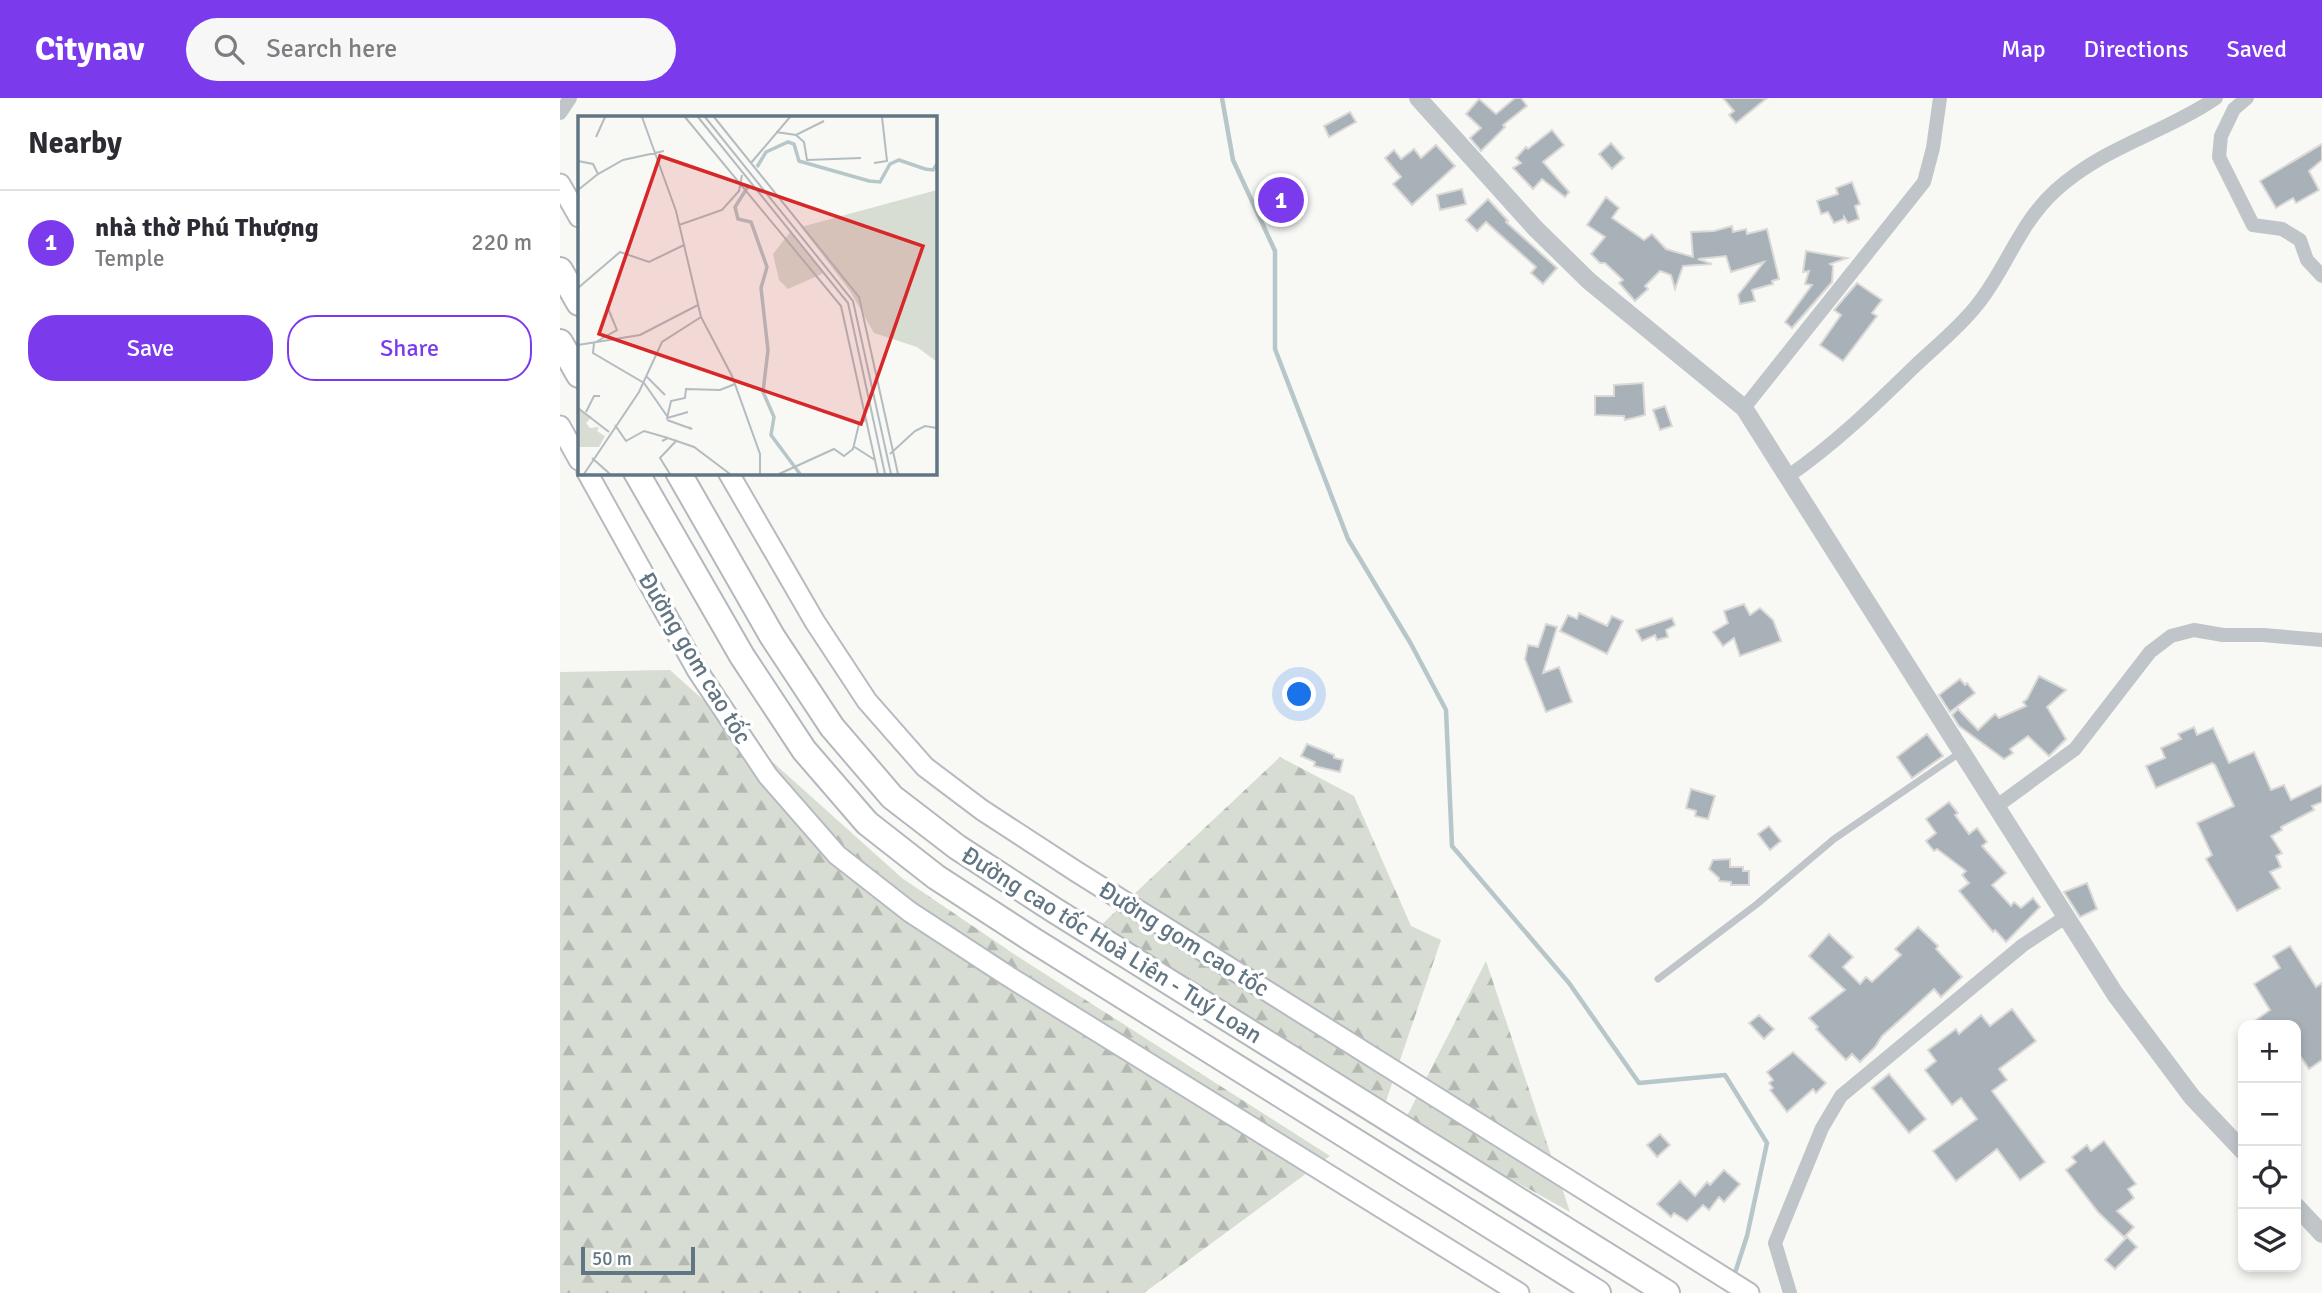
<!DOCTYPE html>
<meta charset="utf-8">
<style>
:root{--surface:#fff;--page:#f7f7f7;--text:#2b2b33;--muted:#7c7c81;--line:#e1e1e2;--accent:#7c3aed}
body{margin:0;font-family:Signika,sans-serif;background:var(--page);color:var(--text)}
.controls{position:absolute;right:21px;bottom:21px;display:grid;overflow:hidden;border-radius:14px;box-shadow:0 4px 10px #0003}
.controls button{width:63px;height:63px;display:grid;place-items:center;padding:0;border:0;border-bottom:2px solid var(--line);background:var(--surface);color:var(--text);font:35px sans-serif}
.scale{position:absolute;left:21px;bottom:18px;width:114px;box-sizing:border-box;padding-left:7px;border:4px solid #617582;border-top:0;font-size:19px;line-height:24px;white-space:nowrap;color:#617582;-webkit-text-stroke:5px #fff;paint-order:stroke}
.you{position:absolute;left:740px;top:597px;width:24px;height:24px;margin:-18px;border:5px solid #fff;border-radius:50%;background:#1a73e8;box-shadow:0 0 0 10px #1a73e833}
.badge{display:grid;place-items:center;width:46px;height:46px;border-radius:50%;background:var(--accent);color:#fff;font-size:23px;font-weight:700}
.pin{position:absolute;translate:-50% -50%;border:4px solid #fff;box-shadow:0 2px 7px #0006}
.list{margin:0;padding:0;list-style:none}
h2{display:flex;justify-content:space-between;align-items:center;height:91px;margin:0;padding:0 28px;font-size:30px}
h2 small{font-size:23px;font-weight:400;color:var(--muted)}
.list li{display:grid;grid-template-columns:46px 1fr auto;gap:21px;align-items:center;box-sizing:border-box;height:105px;padding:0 28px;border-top:2px solid var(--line)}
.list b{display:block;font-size:26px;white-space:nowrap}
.list p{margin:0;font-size:23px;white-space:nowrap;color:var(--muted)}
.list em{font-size:23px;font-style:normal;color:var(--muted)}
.actions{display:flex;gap:14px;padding:21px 28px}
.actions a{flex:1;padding:16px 0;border:2px solid var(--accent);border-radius:28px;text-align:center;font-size:24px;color:var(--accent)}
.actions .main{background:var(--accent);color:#fff}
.icon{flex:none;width:38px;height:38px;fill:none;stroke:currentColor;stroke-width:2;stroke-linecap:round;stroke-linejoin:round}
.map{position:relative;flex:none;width:1762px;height:1195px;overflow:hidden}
header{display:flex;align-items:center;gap:42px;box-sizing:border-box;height:98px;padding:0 35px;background:var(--accent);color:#fff}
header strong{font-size:33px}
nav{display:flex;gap:38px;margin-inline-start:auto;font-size:24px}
.search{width:490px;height:63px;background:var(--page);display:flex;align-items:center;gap:18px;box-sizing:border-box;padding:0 24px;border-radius:38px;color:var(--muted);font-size:26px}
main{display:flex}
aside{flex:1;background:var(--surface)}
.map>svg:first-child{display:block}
.forest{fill:url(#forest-firs)}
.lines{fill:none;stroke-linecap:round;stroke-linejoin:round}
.stream{stroke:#b7c6c9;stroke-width:4.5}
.building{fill:#a7b1b7;stroke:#dad9d7;stroke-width:2}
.secondary-casing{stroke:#b5bbc0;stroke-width:23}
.motorway-casing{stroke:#b3b8bc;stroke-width:28}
.service{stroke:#c0c5c9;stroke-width:7}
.minor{stroke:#c0c5c9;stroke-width:14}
.tertiary{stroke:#c0c5c9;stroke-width:18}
.secondary{stroke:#fff;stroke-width:19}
.motorway{stroke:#fff;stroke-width:24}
.labels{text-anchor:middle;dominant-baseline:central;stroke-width:7;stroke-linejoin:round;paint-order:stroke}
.street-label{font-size:24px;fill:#617582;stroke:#fff}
.inset-river{fill:none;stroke:#b7c6c9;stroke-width:3.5}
.inset-road{fill:none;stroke:#b3bcc0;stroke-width:2}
.view{fill:#d62828;fill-opacity:0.15;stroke:#d62828;stroke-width:3.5}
.inset-edge{fill:none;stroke:#617582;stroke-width:3.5}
</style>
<header>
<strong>Citynav</strong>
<div class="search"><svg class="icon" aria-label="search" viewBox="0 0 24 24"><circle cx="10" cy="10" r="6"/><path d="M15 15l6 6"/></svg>Search here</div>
<nav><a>Map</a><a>Directions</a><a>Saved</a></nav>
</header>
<main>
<aside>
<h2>Nearby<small></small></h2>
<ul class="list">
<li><span class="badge">1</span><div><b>nhà thờ Phú Thượng</b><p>Temple</p></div><em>220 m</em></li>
</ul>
<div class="actions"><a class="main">Save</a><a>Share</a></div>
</aside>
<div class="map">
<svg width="1762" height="1195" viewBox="0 0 1762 1195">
<defs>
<pattern id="forest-firs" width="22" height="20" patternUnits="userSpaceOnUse" patternTransform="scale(1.75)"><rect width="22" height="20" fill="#d8ddd4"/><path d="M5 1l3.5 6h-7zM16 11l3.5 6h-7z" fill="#b3b8b1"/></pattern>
</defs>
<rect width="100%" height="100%" fill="#f8f8f5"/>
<g class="forest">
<path d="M110 572 342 780 460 860 770 1058 584 1195H0V574Z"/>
<path d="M720 659 794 698 851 828 881 842 822 1015 538 830Z"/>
<path d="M926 863 1010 1114 845 1022Z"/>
</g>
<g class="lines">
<path class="stream" d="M662 0 673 62 715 153V251L788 441 851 546 886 612 892 748 1009 885 1079 985 1165 977 1207 1045 1187 1138 1174 1178"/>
</g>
<g class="building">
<path d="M955 0H961L967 8 943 27 945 29 921 53 910 40 921 30 906 16 919 1 936 16Z"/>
<path d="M1163 0H1207L1176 25 1169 17 1174 13Z"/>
<path d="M790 14 796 24 769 39 764 28Z"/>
<path d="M992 32 1004 47 983 64 1009 94 1005 99 982 81 973 91 953 70 961 65 956 60 966 49 968 51Z"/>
<path d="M1051 45 1064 60 1052 71 1039 56Z"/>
<path d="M1762 46V62L1749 73 1759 92 1736 105 1733 100 1716 110 1700 83Z"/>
<path d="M876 47 895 68 852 107 833 86 841 79 825 60 834 52 841 61 854 51 861 60Z"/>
<path d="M1292 84 1300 106 1295 108 1299 121 1288 125 1284 119V121L1274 125 1268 114 1261 116 1257 103 1278 96 1276 90Z"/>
<path d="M902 91 906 106 880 112 877 97Z"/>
<path d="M1046 99 1059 110 1052 120 1084 142 1092 136 1106 151 1133 159 1131 134 1154 133 1172 128 1173 134 1186 131 1187 136 1207 131 1219 181 1212 183 1213 186 1192 192 1195 203 1180 206 1178 197 1204 164 1171 174 1166 158 1138 161 1152 166 1123 168 1115 191 1111 177 1100 173 1085 188 1088 191 1075 203 1059 185 1063 182 1045 165H1040L1031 156 1045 139 1027 127Z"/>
<path d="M928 101 948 123 946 124 997 170 983 186 971 175 976 169 926 124 917 133 906 122Z"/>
<path d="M1246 153 1287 160 1270 166 1273 168 1272 184 1232 230 1225 224 1252 187 1245 186 1249 173 1243 174Z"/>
<path d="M1297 185 1322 202 1312 215 1317 218 1283 263 1260 247 1281 217 1274 212Z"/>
<path d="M1083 285 1085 317 1065 322 1064 318 1035 317V298H1054V287Z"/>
<path d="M1105 308 1112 328 1100 332 1093 312Z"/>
<path d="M1184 506 1190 517 1200 510 1213 522 1221 543 1180 558 1174 540 1163 548 1153 534 1168 525 1164 513Z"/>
<path d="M1019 515 1047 528 1052 518 1063 523 1047 556 1000 533 1008 517 1017 521Z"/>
<path d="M1112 520 1115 527 1106 532 1108 539 1097 542 1095 537 1082 543 1076 532Z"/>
<path d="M986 526 997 529 983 575 999 569 1012 604 986 614 965 561 968 547 978 549Z"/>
<path d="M1479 578 1506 592 1487 609 1506 641 1489 658 1468 638 1450 651 1453 655 1444 661 1399 628 1392 617 1398 611 1418 632 1435 616 1439 620 1466 608 1463 604 1467 601Z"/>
<path d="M1400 581 1405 587 1407 585 1415 595 1390 614 1379 597Z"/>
<path d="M1634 629 1637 637 1653 630 1669 665 1694 654 1711 692 1724 687 1731 702 1762 687V704L1752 708 1754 712 1721 729 1722 732 1711 738 1722 755 1716 758 1721 769 1710 774 1720 790 1677 813 1646 761 1652 757 1637 725 1674 708 1655 667 1652 665 1596 690 1586 668 1605 660 1601 650 1621 641 1618 636Z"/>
<path d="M1367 636 1383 658 1352 680 1337 659Z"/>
<path d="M747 646 774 657V660L783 662 780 674 754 668 755 664 741 658Z"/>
<path d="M1131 691 1155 698 1148 721 1135 718 1136 713 1126 710Z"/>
<path d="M1389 704 1398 715 1395 717 1409 736 1417 730 1427 744 1422 748 1446 775 1432 787 1451 808 1454 804 1461 810 1473 800 1480 809 1446 844 1435 832 1433 834 1399 793 1409 785 1402 777 1406 773 1377 751 1374 753 1366 743 1376 735 1366 721Z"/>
<path d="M1209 728 1221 743 1210 752 1198 736Z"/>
<path d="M1170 761V769H1183V773H1189V787H1171V784L1159 783V780L1149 771 1153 762Z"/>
<path d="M1527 785 1537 811 1520 819 1504 794Z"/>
<path d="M1358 829 1378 848 1376 851 1402 879 1381 899 1374 891 1322 938 1315 949 1300 964 1292 956 1286 962 1256 931 1258 929 1249 920 1285 892 1249 858 1269 836 1293 859 1283 869 1300 886 1306 879 1312 884 1341 857 1335 851Z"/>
<path d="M1730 848 1756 889 1762 885V962L1749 971 1736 952V927H1689L1710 912 1694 886 1720 870 1713 858Z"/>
<path d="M1452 911 1476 943 1439 971 1447 982 1432 993 1485 1064 1460 1082 1437 1051 1396 1083 1373 1053 1417 1021 1401 1000 1392 1007 1365 972 1376 963 1368 952 1396 931 1399 936 1421 917 1430 928Z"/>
<path d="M1199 917 1214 931 1204 941 1189 925Z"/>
<path d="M1233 954 1266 985 1256 995 1253 991 1227 1014 1210 992 1213 990 1209 985 1213 982 1207 974Z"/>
<path d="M1329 976 1366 1021 1349 1035 1312 990Z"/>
<path d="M1100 1036 1110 1047 1097 1059 1087 1047Z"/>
<path d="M1544 1043 1576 1086 1568 1091 1574 1100 1557 1113 1574 1129 1564 1139 1538 1114 1506 1072 1516 1064 1512 1059 1527 1047 1531 1053Z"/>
<path d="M1164 1072 1180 1086 1164 1104 1159 1099 1149 1112 1143 1107 1127 1123 1114 1115 1111 1119 1097 1106 1120 1083 1135 1098 1147 1084 1150 1087Z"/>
<path d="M1567 1139 1577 1149 1555 1171 1545 1162Z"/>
</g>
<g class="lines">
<defs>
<g id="secondary">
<path d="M0 86 19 119"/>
<path d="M0 328 19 362"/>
<path d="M27 374 137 572 208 678 277 757 350 814 448 878 959 1195"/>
<path d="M168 374 255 524 307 603 365 669 422 712 517 774 1189 1195"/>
</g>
<g id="motorway">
<path d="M0 172 19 205"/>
<path d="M0 244 19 277"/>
<path d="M76 374 182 558 244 652 307 725 376 779 473 842 1038 1195"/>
<path d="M118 374 212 538 272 629 332 699 397 749 494 812 1107 1195"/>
</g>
</defs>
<use href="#secondary" class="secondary-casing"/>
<use href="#motorway" class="motorway-casing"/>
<path class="service" d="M1098 881 1197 806 1274 741 1401 654"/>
<g class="minor">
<path d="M1687 0 1674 11 1661 38 1659 59 1693 127 1722 131 1740 142 1747 162 1762 178"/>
<path d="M0 15 10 0"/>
<path d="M1184 310 1364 84 1373 50 1380 0"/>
<path d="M1227 379C1275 346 1315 307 1356 267 1377 247 1399 230 1417 207 1447 170 1458 127 1495 93 1544 48 1603 36 1656 0"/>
<path d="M1437 708 1515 651 1590 554 1611 538 1634 532 1663 537H1703L1762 542"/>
<path d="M1230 1195 1215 1145 1262 1030 1281 998 1463 847 1507 818"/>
</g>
<g class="tertiary">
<path d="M858 0 975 130 1029 183 1184 310 1555 896 1632 999 1683 1053"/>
<path d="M1736 1108 1762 1136"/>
</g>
<use href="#secondary" class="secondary"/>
<use href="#motorway" class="motorway"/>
</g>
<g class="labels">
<g class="street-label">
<text transform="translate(135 560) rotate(59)">Đường gom cao tốc</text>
<text transform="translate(624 841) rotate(32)">Đường gom cao tốc</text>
<text transform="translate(552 847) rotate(32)">Đường cao tốc Hoà Liên - Tuý Loan</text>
</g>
</g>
<g transform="translate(18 18)">
<rect width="359" height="359" fill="#f8f8f5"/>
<path d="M359 74V246L339 231 296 217 272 175 223 111ZM213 115 246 157 210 173 201 164 195 138ZM0 293 14 301 8 307 12 312 21 311 19 315 27 320 21 331H0Z" fill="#d8ddd4"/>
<path class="inset-river" d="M179 51 188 36 210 26 216 28 221 45 291 65 302 66 312 48 321 44 347 53 355 54 359 48M171 69 157 91 160 103 173 106 189 151 183 172 190 234 185 276 196 301 193 319 222 358"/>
<path class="inset-road" d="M64 1 98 95 123 201 154 260 182 338V358M107 1 263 190 300 358M120 1 270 187 307 358M127 1 275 185 313 358M136 1 281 181 320 358M198 16 218 19 246 5M218 19 226 26 229 44 283 42M18 21 27 1M0 45 15 48 20 58 45 44 86 35M173 47 212 1M296 47 309 45 304 1M0 74 20 58M101 109 144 94 161 75 164 59M0 172 42 136 71 146 106 129M29 190 39 214 16 227 15 237 66 267 89 300M0 229 62 219 120 189M68 260 87 279M0 292 31 316M8 296 16 280H22M110 296 89 302 93 285 107 282 108 273 142 274 157 268M89 304 114 313 111 311M37 309 48 325 66 315 90 322M84 325 90 322 116 331 152 358M275 330 297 344M312 338 337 315 347 310 359 312M14 342 32 358M6 358 61 276 84 226 123 201M92 358 82 342 99 324M201 358 256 333 266 340 275 333 281 308 289 303"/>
<path class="view" d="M82 40 345 130 283 308 21 218Z"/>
<rect width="359" height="359" class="inset-edge"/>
</g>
</svg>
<div class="controls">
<button>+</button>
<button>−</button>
<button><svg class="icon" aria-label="locate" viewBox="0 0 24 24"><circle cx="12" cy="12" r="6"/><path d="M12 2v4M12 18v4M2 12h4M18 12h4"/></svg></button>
<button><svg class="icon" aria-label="layers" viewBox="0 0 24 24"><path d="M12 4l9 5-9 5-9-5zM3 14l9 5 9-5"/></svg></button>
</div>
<div class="scale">50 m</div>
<div class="you"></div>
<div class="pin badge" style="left:721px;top:102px">1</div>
</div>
</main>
